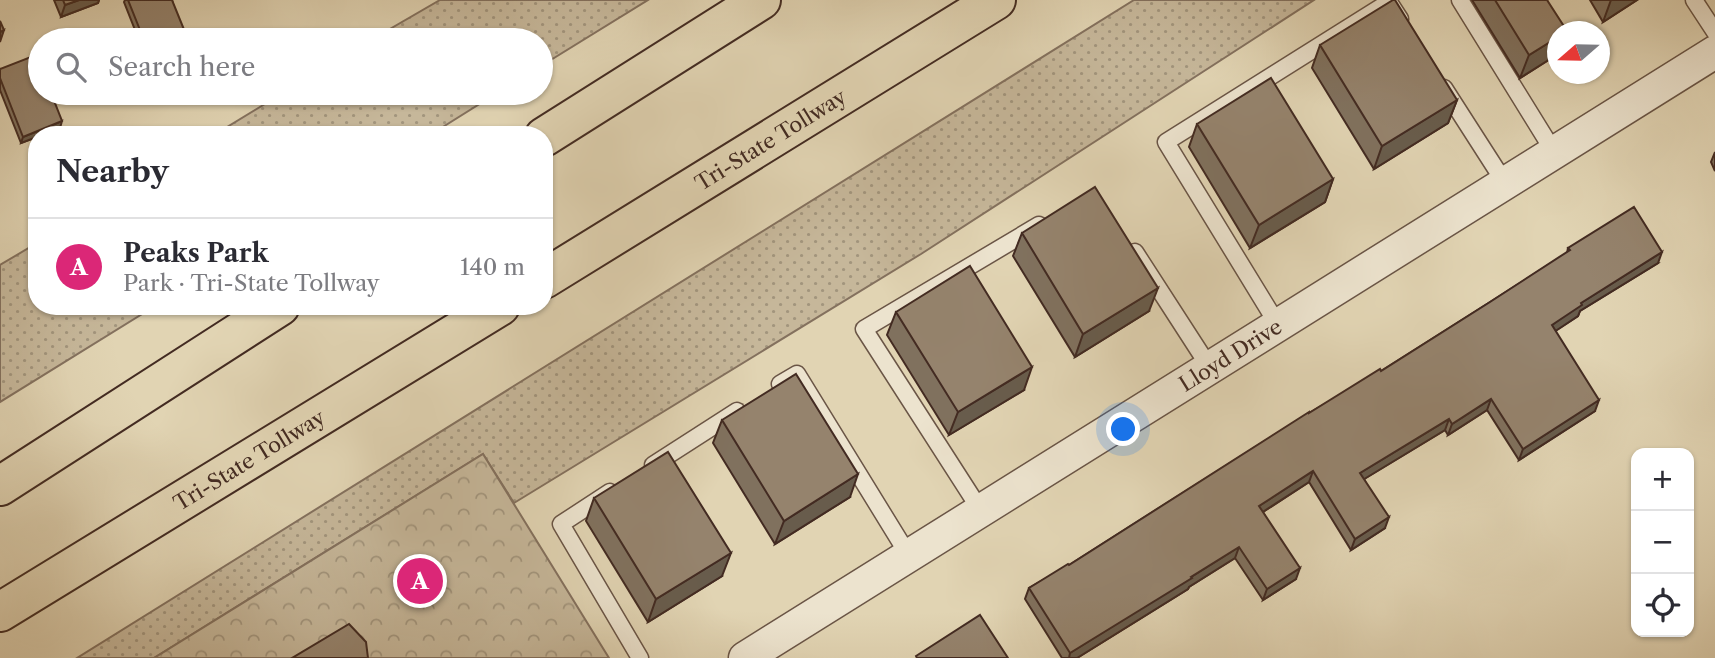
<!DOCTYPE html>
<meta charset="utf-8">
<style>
:root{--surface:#fff;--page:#f7f7f7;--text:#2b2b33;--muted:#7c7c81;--line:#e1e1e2;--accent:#db2777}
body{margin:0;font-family:"Libre Caslon Text",serif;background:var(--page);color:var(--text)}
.controls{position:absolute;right:21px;bottom:21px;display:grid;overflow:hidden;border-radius:14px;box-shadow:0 2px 5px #0004}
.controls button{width:63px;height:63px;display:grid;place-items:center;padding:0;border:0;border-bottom:2px solid var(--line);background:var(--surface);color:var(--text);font:35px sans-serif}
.compass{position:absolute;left:1547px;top:21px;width:63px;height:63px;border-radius:50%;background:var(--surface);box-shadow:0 2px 5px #0004;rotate:250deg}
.you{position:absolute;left:1124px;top:430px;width:24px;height:24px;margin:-18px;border:5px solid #fff;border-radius:50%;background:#1a73e8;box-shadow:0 0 0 10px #1a73e833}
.badge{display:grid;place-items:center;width:46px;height:46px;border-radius:50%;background:var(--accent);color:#fff;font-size:23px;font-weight:700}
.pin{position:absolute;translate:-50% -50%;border:4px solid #fff;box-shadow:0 2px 7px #0006}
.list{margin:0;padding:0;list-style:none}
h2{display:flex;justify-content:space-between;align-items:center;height:91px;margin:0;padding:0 28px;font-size:30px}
h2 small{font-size:23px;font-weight:400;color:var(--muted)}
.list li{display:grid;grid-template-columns:46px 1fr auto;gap:21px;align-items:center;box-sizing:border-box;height:98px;padding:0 28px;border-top:2px solid var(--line)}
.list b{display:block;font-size:26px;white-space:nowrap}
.list p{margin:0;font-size:23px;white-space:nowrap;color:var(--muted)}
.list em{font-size:23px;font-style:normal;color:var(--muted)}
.icon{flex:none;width:38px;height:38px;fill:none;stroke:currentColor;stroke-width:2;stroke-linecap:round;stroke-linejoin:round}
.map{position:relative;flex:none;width:1715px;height:658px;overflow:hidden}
.search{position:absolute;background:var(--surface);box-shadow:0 2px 5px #0004;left:28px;top:28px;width:525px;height:77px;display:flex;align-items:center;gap:18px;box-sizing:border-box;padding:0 24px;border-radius:38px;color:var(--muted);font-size:26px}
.panel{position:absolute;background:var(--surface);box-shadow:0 2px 5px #0004;left:28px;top:126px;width:525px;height:189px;border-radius:28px}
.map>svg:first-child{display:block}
.grass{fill:url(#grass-dots);stroke:#84715e;stroke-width:2}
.park{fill:url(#park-crowns);stroke:#84715e;stroke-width:2}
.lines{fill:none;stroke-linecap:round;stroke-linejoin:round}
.service-casing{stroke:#6a5546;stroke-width:19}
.minor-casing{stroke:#6a5546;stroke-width:35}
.motorway-casing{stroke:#432b22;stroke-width:42}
.service{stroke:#ece3ce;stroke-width:16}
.minor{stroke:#ece3ce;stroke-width:32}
.motorway{stroke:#e1d4b3;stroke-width:38}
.wall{fill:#80715e;stroke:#432b22;stroke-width:2}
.shaded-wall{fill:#685c4c;stroke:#432b22;stroke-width:2}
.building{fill:#95836d;stroke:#432b22;stroke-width:2}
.labels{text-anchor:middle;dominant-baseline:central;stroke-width:5;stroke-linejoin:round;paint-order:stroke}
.street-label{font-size:21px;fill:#432b22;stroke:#ece3ce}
</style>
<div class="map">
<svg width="1715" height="658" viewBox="0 0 1715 658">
<defs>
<pattern id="grass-dots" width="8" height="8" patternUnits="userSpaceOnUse" patternTransform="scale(1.75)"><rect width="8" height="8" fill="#c6b79a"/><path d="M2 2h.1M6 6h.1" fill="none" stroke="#a2957d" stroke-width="1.8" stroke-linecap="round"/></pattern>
<pattern id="park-crowns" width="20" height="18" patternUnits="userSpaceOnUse" patternTransform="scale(1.75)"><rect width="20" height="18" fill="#c6b79a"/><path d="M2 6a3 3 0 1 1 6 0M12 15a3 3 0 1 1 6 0" fill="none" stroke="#a2957d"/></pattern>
</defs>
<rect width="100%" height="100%" fill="#e1d4b3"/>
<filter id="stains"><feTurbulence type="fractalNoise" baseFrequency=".00286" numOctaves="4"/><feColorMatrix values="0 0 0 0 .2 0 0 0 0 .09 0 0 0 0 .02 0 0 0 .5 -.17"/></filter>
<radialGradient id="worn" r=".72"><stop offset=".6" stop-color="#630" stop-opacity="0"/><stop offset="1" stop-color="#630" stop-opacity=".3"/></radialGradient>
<g class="grass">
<path d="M440 0H648L541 66V40H371Z"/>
<path d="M1134 0H1314L921 254 514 503 483 454 154 658H77Z"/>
<path d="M283 93H497L430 135H214Z"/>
<path d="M37 243V306H155L0 402V265Z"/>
</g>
<path class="park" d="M483 454 609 658H154Z"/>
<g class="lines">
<defs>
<g id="service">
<path d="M1460 0 1554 152"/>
<path d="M1694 0 1715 32"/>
<path d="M1444 88 1505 183"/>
<path d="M1135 252 1210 368"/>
<path d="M1278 325 1166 142 1389 2 1400 19"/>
<path d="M780 384 797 374 909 556"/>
<path d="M653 465 737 411"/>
<path d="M610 492 561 524 640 658"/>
<path d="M981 511 864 329 1039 225"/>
</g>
<g id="minor">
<path id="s1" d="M745 658 1715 52"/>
</g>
<g id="motorway">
<path d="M544 137 761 0"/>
<path id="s2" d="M544 279 996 0"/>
<path d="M0 486 280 306"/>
<path id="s3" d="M0 612 500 306"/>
</g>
</defs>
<use href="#service" class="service-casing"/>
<use href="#minor" class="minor-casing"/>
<use href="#motorway" class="motorway-casing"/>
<use href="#service" class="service"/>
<use href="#minor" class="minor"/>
<use href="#motorway" class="motorway"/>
</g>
<g class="wall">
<path d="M54 0H99L98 3 61 17Z"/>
<path d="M125 0H172L182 39 178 40H139L124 2Z"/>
<path d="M1472 0H1547L1558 32V54L1520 78Z"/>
<path d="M1590 0H1637L1603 22Z"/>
<path d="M1320 45 1457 100 1448 123 1374 169 1312 68Z"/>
<path d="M0 69 60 128 21 143 0 90Z"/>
<path d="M1197 124 1333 179 1325 202 1250 248 1189 147Z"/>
<path d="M1715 152V171L1711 162Z"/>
<path d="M1022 233 1149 311 1075 357 1013 256Z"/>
<path d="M1568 248 1658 263 1580 311 1578 316 1555 331 1595 411 1519 460 1487 410 1448 435 1445 430 1364 479 1385 528 1351 550 1309 482 1263 512 1296 579 1263 600 1235 558 1189 587 1188 589 1077 658H1062L1025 599 1029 588 1069 565 1309 413 1381 371 1490 302 1567 253Z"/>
<path d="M896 312 1024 390 949 435 887 335Z"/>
<path d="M722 420 850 497 775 544 713 443Z"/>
<path d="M594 498 722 576 648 622 586 521Z"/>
</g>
<g class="shaded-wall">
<path d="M79 0H99L98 3 61 17 65 5Z"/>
<path d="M1611 0H1637L1603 22Z"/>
<path d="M4 30 0 42V32Z"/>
<path d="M185 32 182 39 178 40H164Z"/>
<path d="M1558 37V54L1520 78 1529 55Z"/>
<path d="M1457 100 1448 123 1374 169 1382 146Z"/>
<path d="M62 121 60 128 42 135H37V137L21 143 23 137Z"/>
<path d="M1333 179 1325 202 1250 248 1259 225Z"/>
<path d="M1662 252 1658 263 1580 311 1578 316 1548 336 1552 325 1581 303Z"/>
<path d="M1158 288 1149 311 1075 357 1083 334Z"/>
<path d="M1032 367 1024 390 949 435 958 412Z"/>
<path d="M1491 399 1487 410 1448 435 1452 424Z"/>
<path d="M1599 400 1595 411 1519 460 1523 449Z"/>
<path d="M1449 419 1445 430 1356 484 1360 473Z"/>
<path d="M1313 471 1309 482 1255 517 1259 506Z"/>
<path d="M858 474 850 497 775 544 784 521Z"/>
<path d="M1389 517 1385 528 1351 550 1355 539Z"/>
<path d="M1239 547 1235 558 1189 587 1188 589 1077 658H1069L1070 653Z"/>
<path d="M731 553 722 576 648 622 656 599Z"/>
<path d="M1300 568 1296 579 1263 600 1267 589Z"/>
</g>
<g class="building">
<path d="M63 0H79L65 5Z"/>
<path d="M128 0H172L185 32 164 40H144Z"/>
<path d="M1393 0H1395L1457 100 1382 146 1320 45Z"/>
<path d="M1495 0H1547L1567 31 1558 32V37L1529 55Z"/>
<path d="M0 21 4 30 0 32Z"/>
<path d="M36 55 40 66V93H51L62 121 23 137 0 78V69Z"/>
<path d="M1271 78 1333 179 1259 225 1197 124Z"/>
<path d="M1095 187 1158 288 1083 334 1022 233Z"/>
<path d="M1634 207 1662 252 1581 303 1582 305 1552 325 1599 400 1523 449 1491 399 1452 424 1449 419 1360 473 1389 517 1355 539 1313 471 1259 506 1300 568 1267 589 1239 547 1191 577 1192 578 1070 653 1029 588 1068 564 1069 565 1309 412V413L1380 369 1381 371 1490 302 1570 250 1568 248Z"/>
<path d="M970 266 1032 367 958 412 896 312Z"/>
<path d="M796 374 858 474 784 521 722 420Z"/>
<path d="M668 452 731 553 656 599 594 498Z"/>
<path d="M980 615 1008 658H917L916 656Z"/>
<path d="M349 624 366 642 368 658H292Z"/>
</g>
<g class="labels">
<g class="street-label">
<text stroke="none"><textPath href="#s2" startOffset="266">Tri-State Tollway</textPath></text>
<text stroke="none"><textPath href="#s1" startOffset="572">Lloyd Drive</textPath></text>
<text stroke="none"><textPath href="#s3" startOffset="292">Tri-State Tollway</textPath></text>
</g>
</g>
<rect width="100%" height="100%" filter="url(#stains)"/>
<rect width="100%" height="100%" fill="url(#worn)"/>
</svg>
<div class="controls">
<button>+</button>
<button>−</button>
<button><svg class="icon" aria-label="locate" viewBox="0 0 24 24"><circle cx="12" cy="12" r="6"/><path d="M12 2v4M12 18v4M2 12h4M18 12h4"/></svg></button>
</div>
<svg class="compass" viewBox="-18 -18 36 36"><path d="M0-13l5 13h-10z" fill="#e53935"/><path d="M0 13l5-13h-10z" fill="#7c7c81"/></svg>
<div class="you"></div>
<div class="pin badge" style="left:420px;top:581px">A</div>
<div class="search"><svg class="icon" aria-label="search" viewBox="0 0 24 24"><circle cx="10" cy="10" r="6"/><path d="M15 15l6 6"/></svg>Search here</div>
<section class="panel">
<h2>Nearby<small></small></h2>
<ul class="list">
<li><span class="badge">A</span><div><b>Peaks Park</b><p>Park · Tri-State Tollway</p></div><em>140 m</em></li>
</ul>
</section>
</div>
